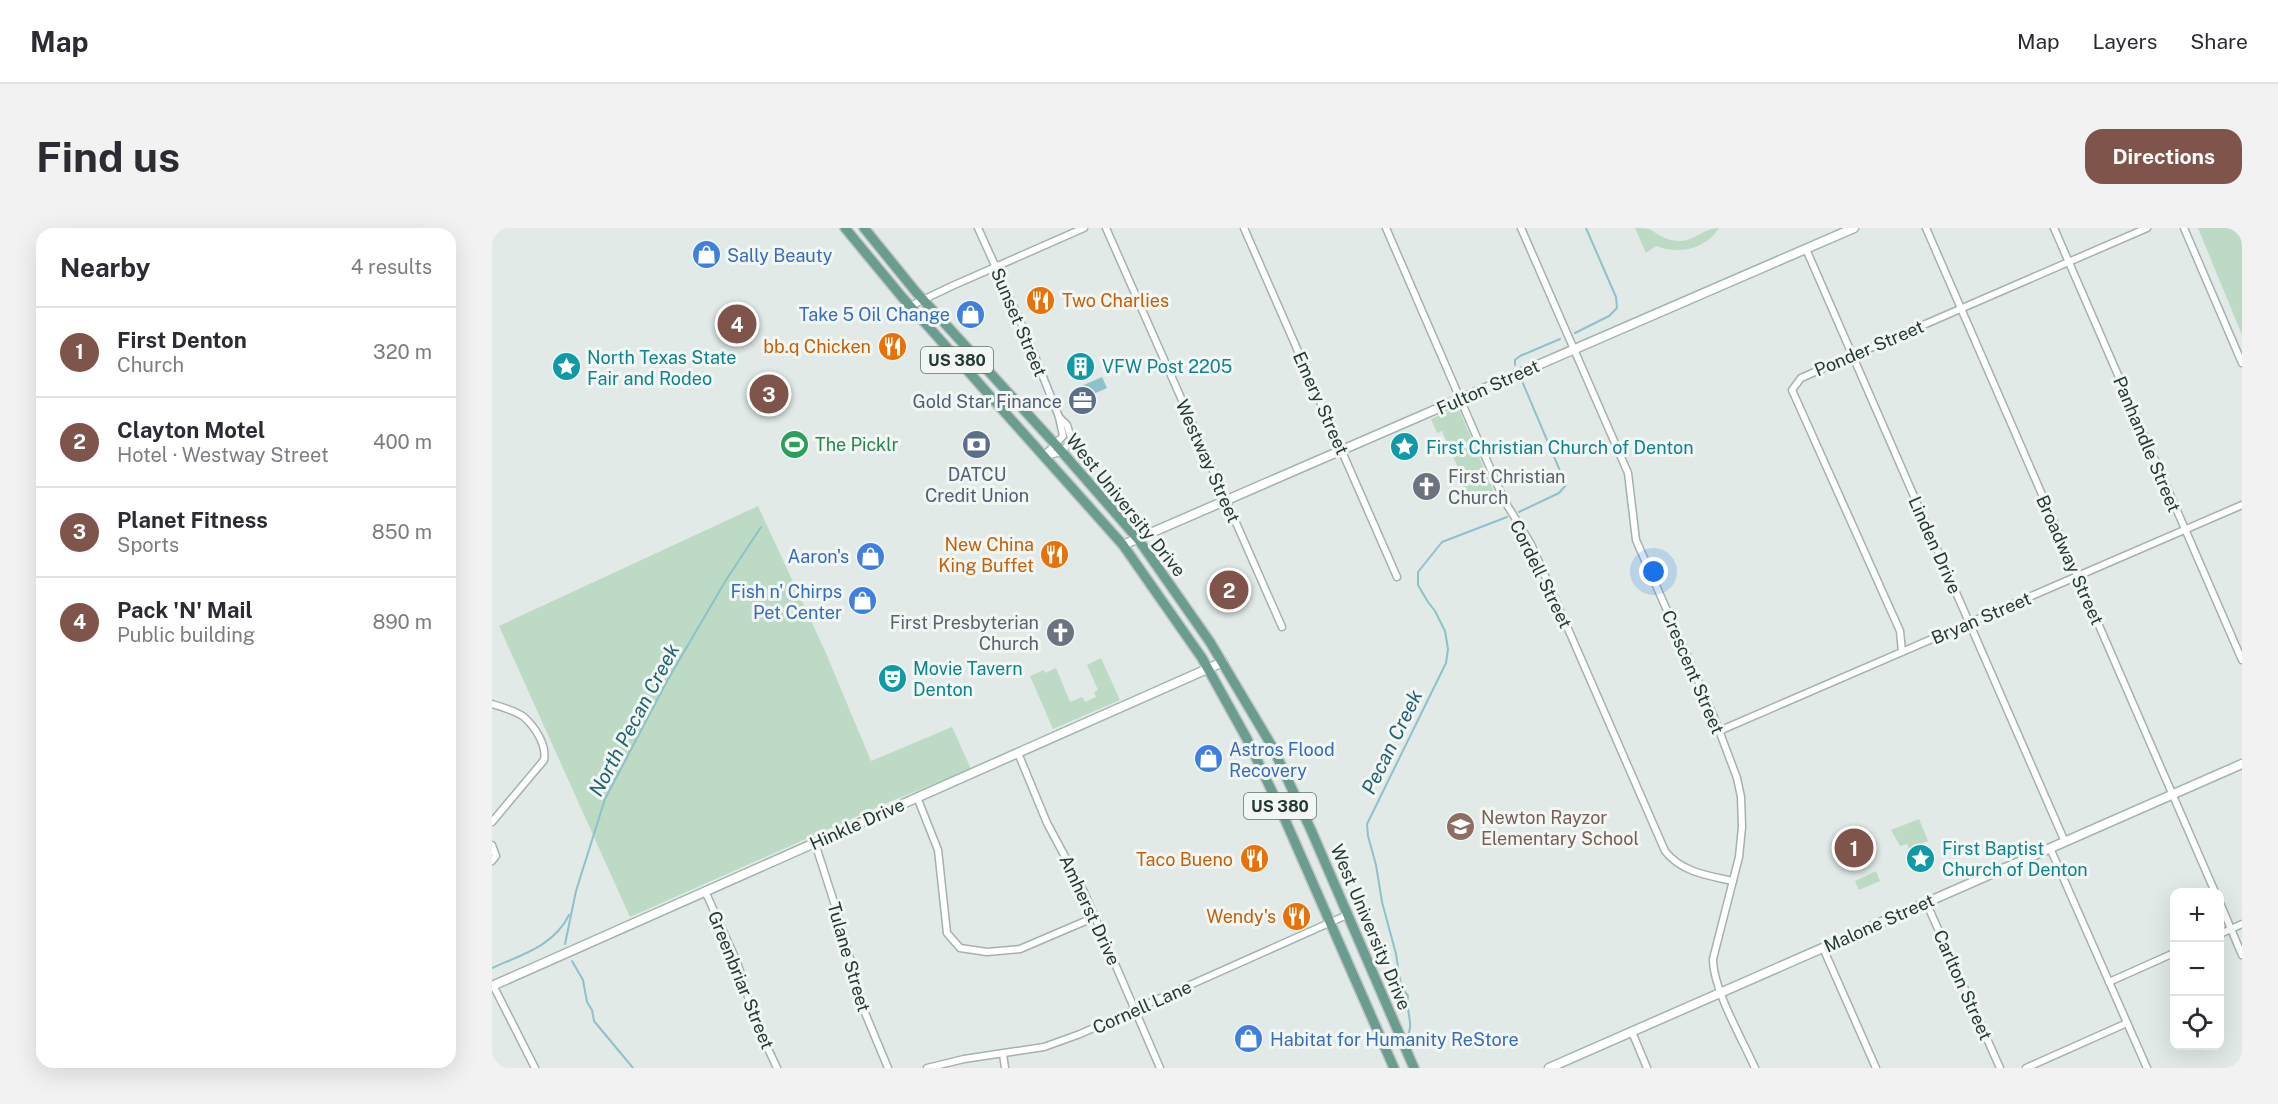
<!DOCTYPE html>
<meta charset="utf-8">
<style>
:root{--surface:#fff;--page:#f2f2f3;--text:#2b2b33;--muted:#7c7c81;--line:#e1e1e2;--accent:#7f544a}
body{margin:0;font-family:"Public Sans",sans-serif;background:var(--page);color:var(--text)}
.controls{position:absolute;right:18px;bottom:18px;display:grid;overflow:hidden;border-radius:12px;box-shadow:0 6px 24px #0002}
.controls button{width:54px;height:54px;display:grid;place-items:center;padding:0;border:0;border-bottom:2px solid var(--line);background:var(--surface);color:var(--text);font:30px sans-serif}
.you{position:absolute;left:1162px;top:344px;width:21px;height:21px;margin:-15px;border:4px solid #fff;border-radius:50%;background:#1a73e8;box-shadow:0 0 0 9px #1a73e833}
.badge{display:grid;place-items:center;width:39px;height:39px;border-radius:50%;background:var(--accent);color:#fff;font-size:20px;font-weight:700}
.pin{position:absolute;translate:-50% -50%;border:3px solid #fff;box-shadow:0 2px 6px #0006}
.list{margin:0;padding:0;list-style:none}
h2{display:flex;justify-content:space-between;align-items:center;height:78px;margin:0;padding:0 24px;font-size:26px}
h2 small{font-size:20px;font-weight:400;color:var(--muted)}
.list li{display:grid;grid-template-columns:39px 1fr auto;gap:18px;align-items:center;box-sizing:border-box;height:90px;padding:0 24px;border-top:2px solid var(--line)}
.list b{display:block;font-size:22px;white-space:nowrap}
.list p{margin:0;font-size:20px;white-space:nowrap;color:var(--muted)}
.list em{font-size:20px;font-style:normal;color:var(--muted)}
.icon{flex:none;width:33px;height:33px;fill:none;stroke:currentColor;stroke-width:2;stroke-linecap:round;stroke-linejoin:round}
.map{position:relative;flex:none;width:1750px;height:840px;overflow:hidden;border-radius:18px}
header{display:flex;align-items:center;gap:36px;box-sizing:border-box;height:84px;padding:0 30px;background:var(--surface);border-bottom:2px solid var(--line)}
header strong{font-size:28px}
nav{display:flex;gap:33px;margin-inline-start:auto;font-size:21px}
.intro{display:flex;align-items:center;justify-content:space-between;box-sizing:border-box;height:144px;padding:0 36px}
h1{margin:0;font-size:42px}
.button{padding:15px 27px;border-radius:18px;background:var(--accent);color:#fff;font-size:21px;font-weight:700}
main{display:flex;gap:36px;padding:0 36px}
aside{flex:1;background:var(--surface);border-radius:18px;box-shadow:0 6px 24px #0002}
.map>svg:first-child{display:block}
.green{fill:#bcdac4}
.water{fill:#8ec1cb}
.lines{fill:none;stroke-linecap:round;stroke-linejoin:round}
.stream{stroke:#8ec1cb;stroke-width:2}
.street-casing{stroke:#a4b2ae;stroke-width:9}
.secondary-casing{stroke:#a1b5ae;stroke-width:11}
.primary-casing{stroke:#bdc4c2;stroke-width:12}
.street{stroke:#fff;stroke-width:6}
.secondary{stroke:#fff;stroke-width:8}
.primary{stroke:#6a9c90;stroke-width:9}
.labels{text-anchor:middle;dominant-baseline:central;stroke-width:6;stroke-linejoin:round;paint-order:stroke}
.shield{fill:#f2f7f4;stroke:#61736e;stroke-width:1.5}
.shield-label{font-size:16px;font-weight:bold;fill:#233a34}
.shop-label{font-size:18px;fill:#366cbe;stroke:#f2f7f4;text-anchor:start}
.food-label{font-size:18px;fill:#c56008;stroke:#f2f7f4;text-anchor:end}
.street-label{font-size:18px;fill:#233a34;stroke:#f2f7f4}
.culture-label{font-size:18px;fill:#0d838f;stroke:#f2f7f4;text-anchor:start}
.service-label{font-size:18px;fill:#4e5e75;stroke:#f2f7f4;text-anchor:end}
.leisure-label{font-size:18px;fill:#27864d;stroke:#f2f7f4;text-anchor:start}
.worship-label{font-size:18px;fill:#5b616d;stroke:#f2f7f4;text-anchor:start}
.education-label{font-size:18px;fill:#785e54;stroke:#f2f7f4;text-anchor:start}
.water-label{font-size:20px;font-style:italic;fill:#236270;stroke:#f2f7f4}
</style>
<header>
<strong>Map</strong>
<nav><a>Map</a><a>Layers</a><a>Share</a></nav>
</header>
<div class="intro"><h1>Find us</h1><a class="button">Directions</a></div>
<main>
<aside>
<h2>Nearby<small>4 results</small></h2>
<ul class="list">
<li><span class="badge">1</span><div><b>First Denton</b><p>Church</p></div><em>320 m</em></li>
<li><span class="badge">2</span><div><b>Clayton Motel</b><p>Hotel · Westway Street</p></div><em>400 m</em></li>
<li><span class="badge">3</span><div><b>Planet Fitness</b><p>Sports</p></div><em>850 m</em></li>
<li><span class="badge">4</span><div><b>Pack 'N' Mail</b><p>Public building</p></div><em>890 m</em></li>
</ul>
</aside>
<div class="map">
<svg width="1750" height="840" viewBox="0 0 1750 840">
<rect width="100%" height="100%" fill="#e1eae7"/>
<g class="green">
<path d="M1143 0C1148 0 1154 0 1157 1 1168 7 1174 13 1188 13 1204 12 1212 0 1227 0 1213 21 1188 27 1164 18L1154 25Z"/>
<path d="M1706 0H1750V107Z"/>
<path d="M966 179 1002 264 979 274 974 262 967 254 970 249 950 203 945 205 939 191Z"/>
<path d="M266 278 333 423 379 533 460 499 479 541 397 574 138 689 7 398Z"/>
<path d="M609 430 628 472 561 501 538 448 552 442 553 445 564 440 578 474 590 469 593 474 604 469 602 464 606 462 595 437Z"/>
<path d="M1427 591 1436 613 1417 621 1415 616 1408 618 1399 602Z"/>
<path d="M1384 643 1388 653 1367 662 1363 653Z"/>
</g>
<path class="water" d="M610 149 615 160 590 171 585 160Z"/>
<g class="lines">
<g class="stream">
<path d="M1083 105 1117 88 1125 80 1124 69 1094 0"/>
<path d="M1023 137V132L1028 128 1068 111"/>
<path d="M1027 284 1067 265 1074 257 1030 153"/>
<path d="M73 716 84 663 113 571 175 453 234 352 269 299"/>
<path d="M80 733 91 752 95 774 100 782 102 793 141 840"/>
<path d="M0 740C29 727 62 718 77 687"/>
<path d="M916 807C922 795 913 781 916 768L909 758 904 726 890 674 884 637 876 608 875 596 954 435 956 421 953 403 943 383 936 374 926 357V344L950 314 1015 289"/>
</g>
<defs>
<g id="street">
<path d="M486 0 534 106 567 189 571 208 552 228"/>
<path d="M614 0 790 399"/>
<path d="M752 0 905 349"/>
<path d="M894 0 1012 272 1039 316 1173 623C1189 644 1217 648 1241 653"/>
<path d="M1029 0 1136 245 1144 312 1222 489 1245 550 1249 569 1250 599 1247 629 1221 731C1221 761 1250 811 1263 840"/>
<path d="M1434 0 1723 664"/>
<path d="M1562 0 1750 432"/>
<path d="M1692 0 1750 135"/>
<path d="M1314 21 1573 614"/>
<path d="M418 78 460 58 592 0"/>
<path d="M554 228 569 224 580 213 575 197 567 189"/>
<path d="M1410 424 1408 403 1300 162 1309 150 1655 0"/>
<path d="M0 476C10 479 24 483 32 489 43 499 55 517 52 532L0 594"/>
<path d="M1227 503 1750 277"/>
<path d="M526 525 555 595 592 664 668 840"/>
<path d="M425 569 446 622 455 705 468 720 495 724 528 721 603 689"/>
<path d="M323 615 348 693 371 780 396 840"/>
<path d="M0 617 4 628 0 633"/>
<path d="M1558 620 1655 840"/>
<path d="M213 663 245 734 265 797 285 840"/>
<path d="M1434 674 1508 840"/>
<path d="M1728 675 1750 727"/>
<path d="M1728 706 1750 696"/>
<path d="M1331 720 1384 840"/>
<path d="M1617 754 1682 725"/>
<path d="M1 757 43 840"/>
<path d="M1140 804 1155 840"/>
<path d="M511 826 513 840"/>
<path d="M435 840 472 831 552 819 588 806 855 687"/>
<path d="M1534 840 1635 795"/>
</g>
<g id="secondary">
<path d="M631 317 1362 0"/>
<path d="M0 758 731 434"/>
<path d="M1057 840 1750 536"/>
</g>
<g id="primary">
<path d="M353 0 410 69 631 317 710 430 755 511 787 578 902 840"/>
<path d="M372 0 424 64 564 217 646 311 718 414 781 520 819 602 922 840"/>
</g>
</defs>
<use href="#street" class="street-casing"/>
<use href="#secondary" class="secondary-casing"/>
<use href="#primary" class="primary-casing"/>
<use href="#street" class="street"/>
<use href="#secondary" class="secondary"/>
<use href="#primary" class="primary"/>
</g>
<defs>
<symbol id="shop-disc" viewBox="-11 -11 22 22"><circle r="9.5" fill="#3f7fe0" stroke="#f2f7f4"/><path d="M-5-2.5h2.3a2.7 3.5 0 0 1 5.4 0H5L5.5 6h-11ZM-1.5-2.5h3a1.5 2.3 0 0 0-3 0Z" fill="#fff"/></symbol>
<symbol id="restaurant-disc" viewBox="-11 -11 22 22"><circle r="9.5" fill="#e8710a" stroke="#f2f7f4"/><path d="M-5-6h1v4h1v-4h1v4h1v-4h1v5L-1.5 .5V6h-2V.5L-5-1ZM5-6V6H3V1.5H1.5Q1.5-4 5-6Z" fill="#fff"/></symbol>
<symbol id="building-disc" viewBox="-11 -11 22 22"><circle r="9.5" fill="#0f9aa8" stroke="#f2f7f4"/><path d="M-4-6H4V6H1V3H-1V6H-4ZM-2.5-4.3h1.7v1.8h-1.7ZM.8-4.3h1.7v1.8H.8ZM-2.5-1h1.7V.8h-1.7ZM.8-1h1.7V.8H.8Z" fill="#fff"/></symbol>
<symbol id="sight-disc" viewBox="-11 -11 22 22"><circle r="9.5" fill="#0f9aa8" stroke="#f2f7f4"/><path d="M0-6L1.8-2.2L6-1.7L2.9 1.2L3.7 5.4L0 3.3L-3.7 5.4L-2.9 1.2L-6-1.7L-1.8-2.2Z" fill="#fff"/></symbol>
<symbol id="office-disc" viewBox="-11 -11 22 22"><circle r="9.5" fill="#5c6f8a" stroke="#f2f7f4"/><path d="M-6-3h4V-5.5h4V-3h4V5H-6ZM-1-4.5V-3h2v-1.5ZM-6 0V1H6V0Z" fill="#fff"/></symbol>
<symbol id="stadium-disc" viewBox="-11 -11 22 22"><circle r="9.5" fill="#2e9e5b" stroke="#f2f7f4"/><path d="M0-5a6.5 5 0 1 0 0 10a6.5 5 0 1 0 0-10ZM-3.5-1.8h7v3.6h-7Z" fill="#fff"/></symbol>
<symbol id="bank-disc" viewBox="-11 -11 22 22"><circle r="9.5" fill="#5c6f8a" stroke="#f2f7f4"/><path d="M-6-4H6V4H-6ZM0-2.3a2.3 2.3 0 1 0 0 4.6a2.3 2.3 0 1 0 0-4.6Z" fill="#fff"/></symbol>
<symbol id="church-disc" viewBox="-11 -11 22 22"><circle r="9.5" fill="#6b7280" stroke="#f2f7f4"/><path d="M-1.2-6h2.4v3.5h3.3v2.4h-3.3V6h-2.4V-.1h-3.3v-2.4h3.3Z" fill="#fff"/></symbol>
<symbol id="theatre-disc" viewBox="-11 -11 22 22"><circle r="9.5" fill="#0f9aa8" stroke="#f2f7f4"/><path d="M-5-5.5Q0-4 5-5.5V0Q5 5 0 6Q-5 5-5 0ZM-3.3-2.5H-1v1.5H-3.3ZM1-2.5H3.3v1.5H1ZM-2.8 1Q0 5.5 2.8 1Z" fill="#fff"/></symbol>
<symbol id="school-disc" viewBox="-11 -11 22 22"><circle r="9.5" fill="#8d6e63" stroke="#f2f7f4"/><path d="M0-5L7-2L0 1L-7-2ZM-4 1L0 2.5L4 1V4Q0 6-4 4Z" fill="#fff"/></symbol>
</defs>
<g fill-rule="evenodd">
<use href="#shop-disc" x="198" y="10" width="33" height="33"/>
<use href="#restaurant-disc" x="532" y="56" width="33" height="33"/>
<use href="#shop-disc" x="462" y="70" width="33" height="33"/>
<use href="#restaurant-disc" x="384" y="102" width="33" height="33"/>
<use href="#building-disc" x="572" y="122" width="33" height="33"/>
<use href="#sight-disc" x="58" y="122" width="33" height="33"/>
<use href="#office-disc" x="574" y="156" width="33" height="33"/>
<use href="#stadium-disc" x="286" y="200" width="33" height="33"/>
<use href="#bank-disc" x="468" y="200" width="33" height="33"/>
<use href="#sight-disc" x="896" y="202" width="33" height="33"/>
<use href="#church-disc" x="918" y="242" width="33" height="33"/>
<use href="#restaurant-disc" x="546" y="310" width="33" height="33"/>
<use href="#shop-disc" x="362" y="312" width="33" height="33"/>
<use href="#shop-disc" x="354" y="356" width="33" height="33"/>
<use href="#church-disc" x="552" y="388" width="33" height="33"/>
<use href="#theatre-disc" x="384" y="434" width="33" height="33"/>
<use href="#shop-disc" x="700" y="514" width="33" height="33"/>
<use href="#school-disc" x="952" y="582" width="33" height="33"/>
<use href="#sight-disc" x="1412" y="614" width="33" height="33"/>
<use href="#restaurant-disc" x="746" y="614" width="33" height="33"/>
<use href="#restaurant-disc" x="788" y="672" width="33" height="33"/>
<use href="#shop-disc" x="740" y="794" width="33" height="33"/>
</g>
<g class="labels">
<g class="shield">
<rect x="429" y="119" width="72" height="26" rx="4.5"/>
<rect x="752" y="565" width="72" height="26" rx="4.5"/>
</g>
<g class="shield-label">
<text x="465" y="132">US 380</text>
<text x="788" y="578">US 380</text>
</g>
<g class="shop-label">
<text x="235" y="27">Sally Beauty</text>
<text x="458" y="86" text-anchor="end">Take 5 Oil Change</text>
<text x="357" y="328" text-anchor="end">Aaron's</text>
<text x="350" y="363" text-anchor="end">Fish n' Chirps<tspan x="350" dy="21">Pet Center</tspan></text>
<text x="737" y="521">Astros Flood<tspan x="737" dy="21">Recovery</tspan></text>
<text x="778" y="811">Habitat for Humanity ReStore</text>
</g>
<g class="food-label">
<text x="570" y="72" text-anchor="start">Two Charlies</text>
<text x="379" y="118">bb.q Chicken</text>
<text x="542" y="316">New China<tspan x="542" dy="21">King Buffet</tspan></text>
<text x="741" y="631">Taco Bueno</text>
<text x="784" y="688">Wendy's</text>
</g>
<g class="street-label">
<text transform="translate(527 94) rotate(67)">Sunset Street</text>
<text transform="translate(1377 120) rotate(-23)">Ponder Street</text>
<text transform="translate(996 159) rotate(-24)">Fulton Street</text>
<text transform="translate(829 175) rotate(66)">Emery Street</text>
<text transform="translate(1655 216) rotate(67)">Panhandle Street</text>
<text transform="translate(716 233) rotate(66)">Westway Street</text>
<text transform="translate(634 277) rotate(51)">West University Drive</text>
<text transform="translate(1443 317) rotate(66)">Linden Drive</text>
<text transform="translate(1578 332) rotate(66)">Broadway Street</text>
<text transform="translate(1049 346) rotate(64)">Cordell Street</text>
<text transform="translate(1489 390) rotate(-23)">Bryan Street</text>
<text transform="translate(1201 444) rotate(67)">Crescent Street</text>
<text transform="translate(365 596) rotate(-24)">Hinkle Drive</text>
<text transform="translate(598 682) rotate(65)">Amherst Drive</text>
<text transform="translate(1387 695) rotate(-24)">Malone Street</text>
<text transform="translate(879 699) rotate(67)">West University Drive</text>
<text transform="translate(357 729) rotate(74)">Tulane Street</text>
<text transform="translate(249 752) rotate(68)">Greenbriar Street</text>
<text transform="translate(1471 757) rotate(66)">Carlton Street</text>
<text transform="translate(650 779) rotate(-24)">Cornell Lane</text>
</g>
<g class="culture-label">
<text x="95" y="129">North Texas State<tspan x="95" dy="21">Fair and Rodeo</tspan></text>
<text x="610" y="138">VFW Post 2205</text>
<text x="934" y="219">First Christian Church of Denton</text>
<text x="421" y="440">Movie Tavern<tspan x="421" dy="21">Denton</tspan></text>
<text x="1450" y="620">First Baptist<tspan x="1450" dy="21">Church of Denton</tspan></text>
</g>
<g class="service-label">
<text x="570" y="173">Gold Star Finance</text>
<text x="485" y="246" text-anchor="middle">DATCU<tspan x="485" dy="21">Credit Union</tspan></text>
</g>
<g class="leisure-label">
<text x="323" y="216">The Picklr</text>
</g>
<g class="worship-label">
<text x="956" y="248">First Christian<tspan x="956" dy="21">Church</tspan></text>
<text x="547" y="394" text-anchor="end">First Presbyterian<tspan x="547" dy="21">Church</tspan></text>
</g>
<g class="education-label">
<text x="989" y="589">Newton Rayzor<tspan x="989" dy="21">Elementary School</tspan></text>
</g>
<g class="water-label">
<text transform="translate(142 492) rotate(-62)">North Pecan Creek</text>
<text transform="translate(900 514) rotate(-64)">Pecan Creek</text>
</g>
</g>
</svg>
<div class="controls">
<button>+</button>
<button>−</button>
<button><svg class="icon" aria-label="locate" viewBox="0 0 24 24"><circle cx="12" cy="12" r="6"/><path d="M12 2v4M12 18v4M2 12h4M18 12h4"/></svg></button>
</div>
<div class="you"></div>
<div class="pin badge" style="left:1362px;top:620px">1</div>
<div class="pin badge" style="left:737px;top:362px">2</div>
<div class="pin badge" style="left:277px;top:166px">3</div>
<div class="pin badge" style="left:245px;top:96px">4</div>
</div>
</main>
